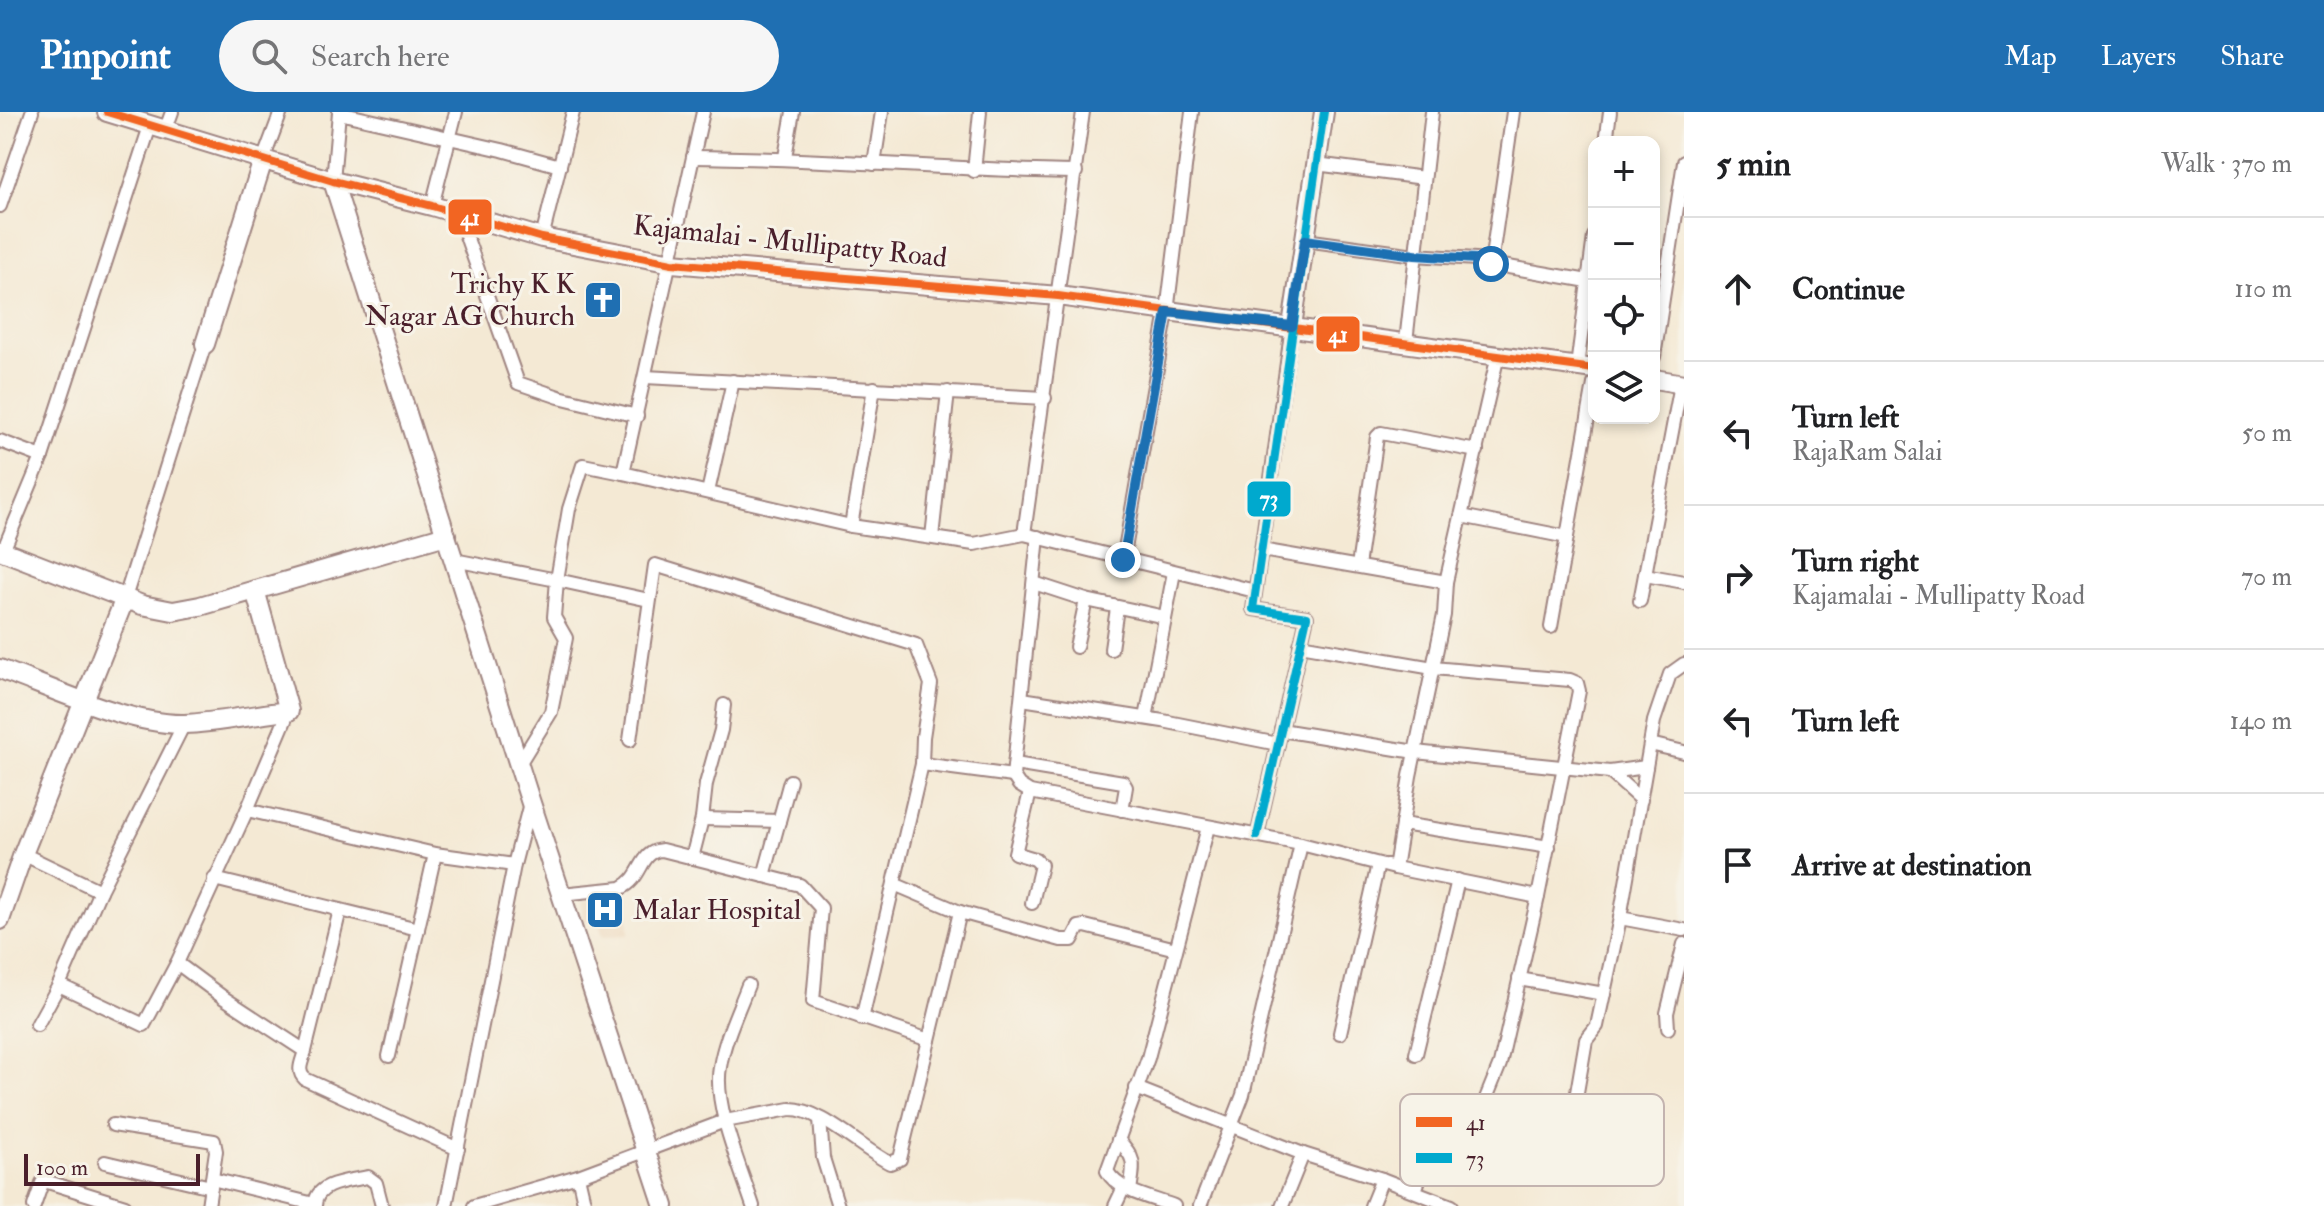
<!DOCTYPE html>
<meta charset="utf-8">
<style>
:root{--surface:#fff;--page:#f6f6f6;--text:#202124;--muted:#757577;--line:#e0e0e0;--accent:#1f6fb2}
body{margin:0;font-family:"IM FELL Double Pica",serif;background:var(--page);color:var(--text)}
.controls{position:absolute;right:24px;top:24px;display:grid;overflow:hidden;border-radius:16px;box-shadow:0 4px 12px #0003}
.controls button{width:72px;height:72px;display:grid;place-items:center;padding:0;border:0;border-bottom:2px solid var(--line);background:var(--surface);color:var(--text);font:40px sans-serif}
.scale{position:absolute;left:24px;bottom:20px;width:176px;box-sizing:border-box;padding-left:8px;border:4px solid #4a1f2b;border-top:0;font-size:22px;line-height:28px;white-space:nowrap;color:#4a1f2b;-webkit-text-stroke:6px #f7f3e8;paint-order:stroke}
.stop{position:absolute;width:24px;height:24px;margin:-18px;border:6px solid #1f6fb2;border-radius:50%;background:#fff}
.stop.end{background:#1f6fb2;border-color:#fff;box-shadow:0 2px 8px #0008}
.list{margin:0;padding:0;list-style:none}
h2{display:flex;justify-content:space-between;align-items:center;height:104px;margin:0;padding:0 32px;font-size:34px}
h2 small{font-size:26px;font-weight:400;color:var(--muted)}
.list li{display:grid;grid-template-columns:52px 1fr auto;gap:24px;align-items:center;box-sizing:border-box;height:144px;padding:0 32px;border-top:2px solid var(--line)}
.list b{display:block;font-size:30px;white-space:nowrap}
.list p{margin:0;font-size:26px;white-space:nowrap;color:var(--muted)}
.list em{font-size:26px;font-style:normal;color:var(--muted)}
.icon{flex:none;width:44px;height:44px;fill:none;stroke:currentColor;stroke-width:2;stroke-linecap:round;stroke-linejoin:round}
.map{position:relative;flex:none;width:1684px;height:1094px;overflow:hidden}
header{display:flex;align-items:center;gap:48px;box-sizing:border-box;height:112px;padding:0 40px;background:var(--accent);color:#fff}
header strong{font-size:38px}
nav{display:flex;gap:44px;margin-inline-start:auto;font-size:28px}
.search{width:560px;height:72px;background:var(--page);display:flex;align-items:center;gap:20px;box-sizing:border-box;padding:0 28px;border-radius:44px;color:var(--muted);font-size:30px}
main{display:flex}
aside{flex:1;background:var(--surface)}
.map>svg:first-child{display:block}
.built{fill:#edd7bb}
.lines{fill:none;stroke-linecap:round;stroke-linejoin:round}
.street-casing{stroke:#9f8480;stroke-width:16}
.secondary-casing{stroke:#9f8480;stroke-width:22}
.street{stroke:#fff;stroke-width:12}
.secondary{stroke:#fff;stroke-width:18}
.bus-1-casing{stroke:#f7f3e8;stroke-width:14}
.bus-2-casing{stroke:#f7f3e8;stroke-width:14}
.bus-1{stroke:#f26522;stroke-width:8}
.bus-2{stroke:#00a9ce;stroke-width:8}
.route{stroke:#1f6fb2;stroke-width:10}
.labels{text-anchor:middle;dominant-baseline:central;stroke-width:6;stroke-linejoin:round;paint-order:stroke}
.street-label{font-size:28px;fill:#4a1f2b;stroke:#f7f3e8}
.poi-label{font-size:28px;fill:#4a1f2b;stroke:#f7f3e8;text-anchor:end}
.key{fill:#f7f3e8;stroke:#c3b3af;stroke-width:2}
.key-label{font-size:22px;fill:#4a1f2b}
.line-badge{stroke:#f7f3e8;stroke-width:3}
.badge-label{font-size:22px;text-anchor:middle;font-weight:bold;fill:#fff}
</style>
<header>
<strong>Pinpoint</strong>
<div class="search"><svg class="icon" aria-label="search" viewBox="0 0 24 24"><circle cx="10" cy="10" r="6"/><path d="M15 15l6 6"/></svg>Search here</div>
<nav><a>Map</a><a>Layers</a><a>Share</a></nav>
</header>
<main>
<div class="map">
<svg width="1684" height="1094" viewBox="0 0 1684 1094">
<rect width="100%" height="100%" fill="#f7f3e8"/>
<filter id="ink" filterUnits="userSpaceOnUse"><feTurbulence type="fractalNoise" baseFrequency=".0125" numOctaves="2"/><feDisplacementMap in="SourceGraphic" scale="16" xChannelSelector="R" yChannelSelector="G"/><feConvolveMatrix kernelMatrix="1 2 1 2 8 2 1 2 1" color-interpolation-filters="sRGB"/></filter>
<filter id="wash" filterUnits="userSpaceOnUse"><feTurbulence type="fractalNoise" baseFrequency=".006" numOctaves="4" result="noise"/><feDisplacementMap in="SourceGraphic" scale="32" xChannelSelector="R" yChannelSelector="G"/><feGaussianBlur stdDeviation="1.8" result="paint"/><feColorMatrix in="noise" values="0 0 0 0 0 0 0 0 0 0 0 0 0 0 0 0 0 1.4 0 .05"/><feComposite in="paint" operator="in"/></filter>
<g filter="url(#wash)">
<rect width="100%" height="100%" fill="#f4e9d4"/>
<path class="built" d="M628 787 629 823 603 824 598 808H582V788Z"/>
</g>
<g filter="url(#ink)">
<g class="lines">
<defs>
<g id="street">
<path d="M1083 0 1024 422 1255 479"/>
<path d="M1513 0 1491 152 1588 169"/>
<path d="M339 1 502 38 560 54"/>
<path d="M165 19 172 0"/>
<path d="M1606 30 1610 0"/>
<path d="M693 45C821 46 948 58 1076 60"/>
<path d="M785 45 793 0"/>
<path d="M263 48 281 0"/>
<path d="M874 52 882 0"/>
<path d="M1316 52 1424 66"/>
<path d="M974 59 980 0"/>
<path d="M333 69 339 0"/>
<path d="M0 94 32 0"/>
<path d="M432 94 456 0"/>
<path d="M458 101 518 271 559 285 637 304"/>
<path d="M542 126 573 0"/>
<path d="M1305 128 1415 143 1491 148"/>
<path d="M1406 230 1432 0"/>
<path d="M1654 245 1684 50"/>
<path d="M1577 255 1594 124"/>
<path d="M645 265 1045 286"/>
<path d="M0 329 42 345"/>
<path d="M623 361 851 414 974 432 1024 422"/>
<path d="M708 380 733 269"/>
<path d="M1461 404 1567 425"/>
<path d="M851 414 874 276"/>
<path d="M932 425 948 280"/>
<path d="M1261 438 1446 470"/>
<path d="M3 439 42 345 150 14"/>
<path d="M454 448 557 468 569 397 583 353 623 361 703 0"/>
<path d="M1123 448 1167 200 1192 0"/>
<path d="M1358 454 1377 325 1381 321 1477 339"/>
<path d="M1645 463 1684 470"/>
<path d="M1034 471 1086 488 1165 505"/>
<path d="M125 486 205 232"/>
<path d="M1640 489 1681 272"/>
<path d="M1551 515 1594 272"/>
<path d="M1300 533 1433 556 1570 568 1577 571 1579 579 1538 785 1500 952 1485 989 1430 1037 1415 1079"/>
<path d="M1076 535 1086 488"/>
<path d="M1111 537 1117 496"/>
<path d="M1022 587 1163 609 1278 632"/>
<path d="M1146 606 1174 460"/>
<path d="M1281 618 1415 640 1610 660 1646 655"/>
<path d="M630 628 655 453 916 533 931 572 923 625 922 652"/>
<path d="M1650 632 1684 640"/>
<path d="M519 652 551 600 566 526 554 505 557 468 649 488"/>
<path d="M1015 652 1123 670 1126 675 1122 698"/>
<path d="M1610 660 1641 688"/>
<path d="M1013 664 1019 673 1030 680 1301 732 1395 756 1538 785"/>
<path d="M1030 680 1015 741 1035 747 1041 753 1032 791"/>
<path d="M247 698 289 599"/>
<path d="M702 707 779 709"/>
<path d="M1402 712 1549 735"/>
<path d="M1257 724 1307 505 1253 497 1292 214"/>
<path d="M23 742 100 779"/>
<path d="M692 746 702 707 706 672 721 618 724 593"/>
<path d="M1395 756 1410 664 1444 503 1446 470 1498 243"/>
<path d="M764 764 790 669"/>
<path d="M214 767 418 817"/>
<path d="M894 772 960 800 1061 828H1072L1079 815 1085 814 1176 837"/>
<path d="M1620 806 1684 818"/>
<path d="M1519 867 1604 882"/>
<path d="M59 873 144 913 177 851"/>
<path d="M748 873C738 899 724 928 720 955 713 993 741 1057 753 1094"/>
<path d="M862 907 922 652 1013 664 1038 425"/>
<path d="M37 913 59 873 100 779 184 612"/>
<path d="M1668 916 1667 901 1684 832"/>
<path d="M1340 921 1378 752"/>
<path d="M929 928 960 800"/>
<path d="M305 939 340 798"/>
<path d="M1416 942 1458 768"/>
<path d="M389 944 435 742"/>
<path d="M1136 976 1303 1042 1382 1067 1452 1094"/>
<path d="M820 1007 823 1046 838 1094"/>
<path d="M113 1013 214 1029 216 1039 208 1094"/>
<path d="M1570 1021 1586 928 1597 914 1620 806 1654 609 1670 562 1684 552"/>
<path d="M1118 1028C1137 1047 1134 1053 1130 1078"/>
<path d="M458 1037 305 967C296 959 302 950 305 939L224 886 177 851 247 698 435 742 514 753"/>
<path d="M105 1050 211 1075"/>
<path d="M578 1064 585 1094"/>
<path d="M212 1067 314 1092"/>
<path d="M34 1094 42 1071 48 1070 125 1094"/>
<path d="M315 1094C315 1070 349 1069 368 1065L376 1071 382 1094"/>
<path d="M446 1094 514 753 530 691"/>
<path d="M474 1094 578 1064 725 1009 790 997C820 996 863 1038 890 1051L900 1047 929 928 813 889 821 796 800 773 662 738C639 739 643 767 621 776L561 782"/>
<path d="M1115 1094 1124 1075"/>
<path d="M1174 1094C1153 1086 1118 1080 1107 1059L1148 946 1208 715"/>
<path d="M1200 1094 1243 983 1301 732"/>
<path d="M1282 1094 1303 1042"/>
<path d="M1371 1094 1382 1067"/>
</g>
<g id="secondary">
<path d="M107 0 333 69 432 94 542 126 672 151 1058 184 1594 257"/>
<path d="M333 69 530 688 664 1094"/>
<path d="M1292 214 1324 0"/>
<path d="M205 232 263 48"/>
<path d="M1654 267 1684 272"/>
<path d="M0 438 142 493 173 499 200 494 446 423"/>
<path d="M0 557C52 576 129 613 184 612 216 611 257 602 289 599L255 478"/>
<path d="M0 808 23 742 125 486"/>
</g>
</defs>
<use href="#street" class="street-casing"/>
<use href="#secondary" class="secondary-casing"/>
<use href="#street" class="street"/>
<use href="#secondary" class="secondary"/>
<defs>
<path id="bus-1" d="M107 0 333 69 432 94 542 126 672 151 1058 184 1594 257"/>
<path id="bus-2" d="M1257 724 1307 505 1253 497 1324 0"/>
</defs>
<use href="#bus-1" class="bus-1-casing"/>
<use href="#bus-2" class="bus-2-casing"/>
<use href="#bus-1" class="bus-1"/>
<use href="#bus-2" class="bus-2"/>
</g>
</g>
<g class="lines" filter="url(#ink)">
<path class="route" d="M1123 448 1167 200 1292 214 1305 128 1415 143 1491 148V152"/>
</g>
<defs>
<symbol id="church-square" viewBox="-11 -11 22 22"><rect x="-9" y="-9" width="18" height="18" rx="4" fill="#1f6fb2" stroke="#f7f3e8"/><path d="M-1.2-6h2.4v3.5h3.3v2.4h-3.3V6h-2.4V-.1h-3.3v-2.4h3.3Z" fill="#fff"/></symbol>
<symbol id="hospital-square" viewBox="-11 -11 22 22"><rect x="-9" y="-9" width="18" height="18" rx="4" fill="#1f6fb2" stroke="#f7f3e8"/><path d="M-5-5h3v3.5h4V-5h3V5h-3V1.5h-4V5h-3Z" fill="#fff"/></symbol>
</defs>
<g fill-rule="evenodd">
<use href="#church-square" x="581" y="166" width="44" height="44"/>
<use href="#hospital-square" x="583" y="776" width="44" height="44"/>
</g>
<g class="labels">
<g class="street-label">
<text transform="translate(790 130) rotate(6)">Kajamalai - Mullipatty Road</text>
</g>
<g class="poi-label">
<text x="575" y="172">Trichy K K<tspan x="575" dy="32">Nagar AG Church</tspan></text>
<text x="633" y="798" text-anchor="start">Malar Hospital</text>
</g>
</g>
<rect x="1400" y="982" width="264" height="92" rx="12" class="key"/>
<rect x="1416" y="1005" width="36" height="10" fill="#f26522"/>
<rect x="1416" y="1041" width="36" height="10" fill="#00a9ce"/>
<g class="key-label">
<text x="1466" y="1018">41</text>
<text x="1466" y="1054">73</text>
</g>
<g class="line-badge">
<rect x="447" y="86" width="46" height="38" rx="8" fill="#f26522"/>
<rect x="1315" y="203" width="46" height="38" rx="8" fill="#f26522"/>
<rect x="1246" y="368" width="46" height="38" rx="8" fill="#00a9ce"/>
</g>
<g class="badge-label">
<text x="470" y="113">41</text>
<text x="1338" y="230">41</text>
<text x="1269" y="394">73</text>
</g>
</svg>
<div class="controls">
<button>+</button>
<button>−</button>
<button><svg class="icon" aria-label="locate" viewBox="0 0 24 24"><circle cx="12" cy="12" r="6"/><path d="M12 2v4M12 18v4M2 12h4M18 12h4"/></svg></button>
<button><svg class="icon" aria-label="layers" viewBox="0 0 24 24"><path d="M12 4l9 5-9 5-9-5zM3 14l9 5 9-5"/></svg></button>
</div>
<div class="scale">100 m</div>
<div class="stop" style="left:1491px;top:152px"></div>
<div class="stop end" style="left:1123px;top:448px"></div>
</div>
<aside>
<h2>5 min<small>Walk · 370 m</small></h2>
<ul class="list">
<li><svg class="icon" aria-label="ahead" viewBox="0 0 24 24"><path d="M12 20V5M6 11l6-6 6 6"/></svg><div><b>Continue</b></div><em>110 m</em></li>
<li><svg class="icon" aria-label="left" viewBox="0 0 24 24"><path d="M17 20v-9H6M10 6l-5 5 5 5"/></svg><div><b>Turn left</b><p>RajaRam Salai</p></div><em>50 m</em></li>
<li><svg class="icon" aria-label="right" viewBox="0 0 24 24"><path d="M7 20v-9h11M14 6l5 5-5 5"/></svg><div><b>Turn right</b><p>Kajamalai - Mullipatty Road</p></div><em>70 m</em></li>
<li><svg class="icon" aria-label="left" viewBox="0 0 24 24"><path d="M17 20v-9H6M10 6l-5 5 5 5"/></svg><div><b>Turn left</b></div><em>140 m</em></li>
<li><svg class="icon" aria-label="arrive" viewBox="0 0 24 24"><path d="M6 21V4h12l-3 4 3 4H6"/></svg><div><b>Arrive at destination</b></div></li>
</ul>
</aside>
</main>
